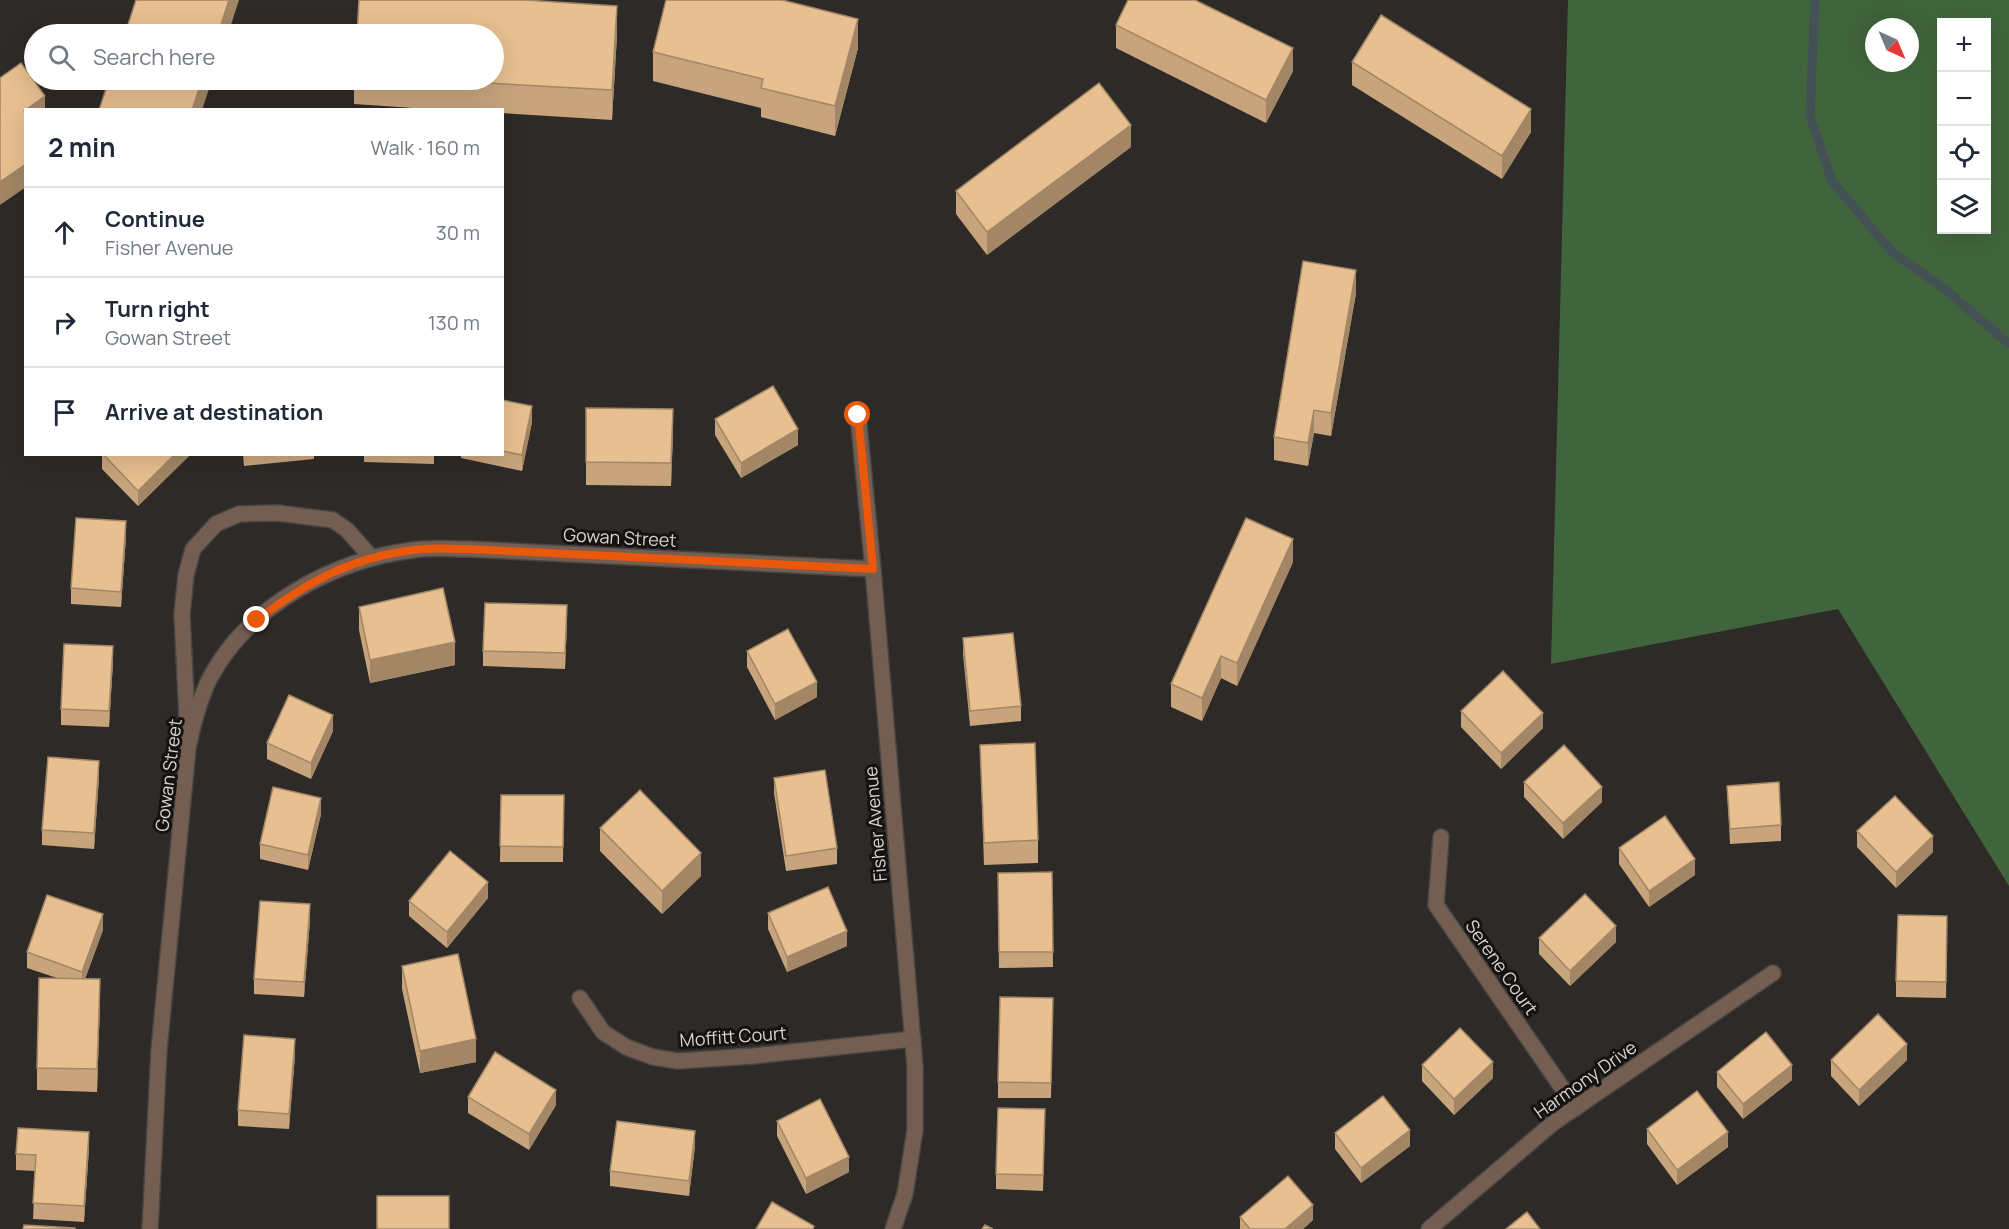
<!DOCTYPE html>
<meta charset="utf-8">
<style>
:root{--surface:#fff;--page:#f2f2f3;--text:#1f2937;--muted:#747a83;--line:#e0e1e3}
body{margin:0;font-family:Manrope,sans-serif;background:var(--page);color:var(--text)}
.controls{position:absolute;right:18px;top:18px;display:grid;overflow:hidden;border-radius:0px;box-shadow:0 6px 24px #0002}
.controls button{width:54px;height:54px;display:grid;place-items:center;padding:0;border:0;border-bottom:2px solid var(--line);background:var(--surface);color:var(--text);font:30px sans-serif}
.compass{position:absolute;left:1865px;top:18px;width:54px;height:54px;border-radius:50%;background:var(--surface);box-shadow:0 6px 24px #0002;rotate:136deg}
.stop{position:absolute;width:18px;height:18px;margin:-14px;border:4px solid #ea580c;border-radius:50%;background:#fff}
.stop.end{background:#ea580c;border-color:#fff;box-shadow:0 2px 6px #0008}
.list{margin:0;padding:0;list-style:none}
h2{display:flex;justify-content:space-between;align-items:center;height:78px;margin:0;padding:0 24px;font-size:26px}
h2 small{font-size:20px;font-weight:400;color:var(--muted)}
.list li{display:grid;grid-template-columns:39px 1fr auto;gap:18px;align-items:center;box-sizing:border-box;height:90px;padding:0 24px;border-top:2px solid var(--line)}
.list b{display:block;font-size:22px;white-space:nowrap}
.list p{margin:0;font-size:20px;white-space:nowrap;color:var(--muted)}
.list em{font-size:20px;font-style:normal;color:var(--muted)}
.icon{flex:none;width:33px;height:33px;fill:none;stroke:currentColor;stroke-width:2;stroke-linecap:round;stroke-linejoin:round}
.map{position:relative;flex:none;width:2009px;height:1229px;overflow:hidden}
.search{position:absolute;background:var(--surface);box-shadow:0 6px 24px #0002;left:24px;top:24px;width:480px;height:66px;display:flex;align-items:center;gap:15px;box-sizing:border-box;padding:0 21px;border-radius:33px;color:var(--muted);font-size:22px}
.panel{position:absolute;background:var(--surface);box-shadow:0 6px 24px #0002;left:24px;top:108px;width:480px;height:348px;border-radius:0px}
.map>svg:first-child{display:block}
.forest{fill:#40653c;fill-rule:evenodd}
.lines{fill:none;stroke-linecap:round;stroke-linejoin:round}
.stream{stroke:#435155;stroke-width:9}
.lane-casing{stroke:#484543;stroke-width:18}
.street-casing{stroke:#484543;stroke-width:18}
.lane{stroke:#735e51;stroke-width:15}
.street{stroke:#735e51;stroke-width:15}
.wall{fill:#c7a47c}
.shaded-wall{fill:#a28665}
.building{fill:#e7bf90;stroke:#a28665;stroke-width:1.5}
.route{stroke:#ea580c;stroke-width:8}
.labels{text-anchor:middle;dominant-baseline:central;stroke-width:6;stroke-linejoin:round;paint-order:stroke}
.street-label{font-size:18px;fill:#d7d5d3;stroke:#151312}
</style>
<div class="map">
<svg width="2009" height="1229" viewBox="0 0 2009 1229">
<rect width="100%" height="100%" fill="#2d2a27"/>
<path class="forest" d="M1568 0H2009V886L1838 609 1551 664ZM1942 22H1986V230H1942ZM1874 27H1910V63H1874Z"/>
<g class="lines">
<path class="stream" d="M1815 0 1810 116 1832 181 1893 253 1945 289 2009 344"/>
<defs>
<path id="lane" d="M188 739 182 614 186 575 193 549 216 524 239 514 278 513 333 520 347 530 372 558"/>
<g id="street">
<path d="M858 415 873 569 915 1067V1130L905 1194 893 1229"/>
<path d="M1441 837 1436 905 1576 1108"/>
<path d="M580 998 603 1032 626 1047 653 1057 678 1061 753 1056 913 1039"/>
<path d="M150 1229 159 1050 188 748C193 724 199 700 210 678 249 605 334 560 413 550 431 547 451 549 469 549L873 569"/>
<path d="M1429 1229 1553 1123 1773 973"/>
</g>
</defs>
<use href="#lane" class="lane-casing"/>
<use href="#street" class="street-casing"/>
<use href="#lane" class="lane"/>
<use href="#street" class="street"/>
</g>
<g class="wall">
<path d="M1116 25 1293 71 1266 123 1116 48Z"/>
<path d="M617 35 612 120 502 113V110H443L354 104V80H494Z"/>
<path d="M858 48 835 136 761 117V108L653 81V52Z"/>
<path d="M1352 62 1531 132 1502 179 1352 85Z"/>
<path d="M1131 147 987 255 956 214V191Z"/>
<path d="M1356 293 1331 436 1314 433 1308 466 1274 460V437Z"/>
<path d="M502 400 532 422 522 471 461 458V454H502Z"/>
<path d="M586 408 673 432 671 486 586 485Z"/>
<path d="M715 419 798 445 741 478 715 435Z"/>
<path d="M102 454H191L138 506 102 469Z"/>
<path d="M243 454H314V459L244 466Z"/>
<path d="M364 454H434V464L364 462Z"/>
<path d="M126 537 121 607 71 604V588Z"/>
<path d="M1293 562 1237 686 1221 678 1202 721 1171 707V684Z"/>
<path d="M359 607 455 665 370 683 359 630Z"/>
<path d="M567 621 565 669 483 666V651Z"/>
<path d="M963 638 1021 706V721L970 726 963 654Z"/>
<path d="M747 651 817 697 775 720 747 667Z"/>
<path d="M113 662 109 727 61 725V709Z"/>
<path d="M1461 711 1543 728 1501 769 1461 727Z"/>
<path d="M333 731 311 779 267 759V743Z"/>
<path d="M980 745 1038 840V863L984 865Z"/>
<path d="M99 777 94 849 42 845V830Z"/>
<path d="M774 778 837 848V864L786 871 774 793Z"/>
<path d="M1524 782 1602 802 1563 839 1524 797Z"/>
<path d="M1727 786 1781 825V841L1730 844Z"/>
<path d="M501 795H564L563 862H500Z"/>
<path d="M321 814 308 870 260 859V844Z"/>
<path d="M600 828 701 876 662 914 600 851Z"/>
<path d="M1857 831 1933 852 1896 888 1857 847Z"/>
<path d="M1619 848 1695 875 1649 907 1619 864Z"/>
<path d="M1052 872 1053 967 999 968 998 873Z"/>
<path d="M488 898 447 948 409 916V901Z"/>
<path d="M768 913 847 946 787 972 768 929Z"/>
<path d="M1947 916 1946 998 1896 997V981Z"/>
<path d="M310 920 304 997 254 994V979Z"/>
<path d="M103 930 85 979 100 1002 97 1092 37 1090V1068L57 978 27 968V952Z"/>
<path d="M1539 938 1616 942 1570 986 1539 954Z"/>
<path d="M402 966 476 1062 420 1073 402 989Z"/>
<path d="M1053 998 1051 1098H998V1082Z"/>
<path d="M295 1055 289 1129 238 1126V1110Z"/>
<path d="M1831 1060H1907L1859 1106 1831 1076Z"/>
<path d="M1422 1065 1493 1078 1454 1115 1422 1081Z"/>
<path d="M1717 1072 1792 1080 1743 1119 1717 1087Z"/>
<path d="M468 1097 556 1105 529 1150 468 1113Z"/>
<path d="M777 1121 849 1172 806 1194 777 1136Z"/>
<path d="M1045 1125 1043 1191 996 1189V1174Z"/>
<path d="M1647 1129 1728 1147 1677 1185 1647 1144Z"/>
<path d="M1335 1133 1410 1146 1361 1183 1335 1149Z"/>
<path d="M695 1146 689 1196 610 1186V1171Z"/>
<path d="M89 1148 84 1222 33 1219 35 1171 16 1170V1154Z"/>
<path d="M1240 1217 1313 1220 1303 1229H1240Z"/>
</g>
<g class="shaded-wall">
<path d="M229 0H239L228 34H218Z"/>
<path d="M617 6V35L612 120V90Z"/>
<path d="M858 19V48L835 136V106Z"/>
<path d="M1293 48V71L1266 123V100Z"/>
<path d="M202 80H212L202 110H192Z"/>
<path d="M45 96V110H26Z"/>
<path d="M1531 109V132L1502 179V156Z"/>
<path d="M1131 125V147L987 255V232Z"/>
<path d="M26 164V187L0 205V182Z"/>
<path d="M1356 270V293L1331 436V413Z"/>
<path d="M532 406V422L522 471V455Z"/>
<path d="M673 409V432L671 486V463Z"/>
<path d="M1314 410V433L1308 466V443Z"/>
<path d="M798 429V445L741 478V463Z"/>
<path d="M175 454H191L138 506V491Z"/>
<path d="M126 521V537L121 607V592Z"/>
<path d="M1293 539V562L1237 686V663Z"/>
<path d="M567 605V621L565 669V653Z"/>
<path d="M455 642V665L370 683V660Z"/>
<path d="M113 646V662L109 727V711Z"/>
<path d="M1221 656V678L1202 721V698Z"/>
<path d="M817 682V697L775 720V704Z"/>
<path d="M1543 713V728L1501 769V753Z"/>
<path d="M333 715V731L311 779V763Z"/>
<path d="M99 761V777L94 849V833Z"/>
<path d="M1602 787V802L1563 839V823Z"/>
<path d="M321 798V814L308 870V855Z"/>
<path d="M1933 836V852L1896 888V872Z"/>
<path d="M701 853V876L662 914V891Z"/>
<path d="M1695 859V875L1649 907V891Z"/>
<path d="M488 882V898L447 948V932Z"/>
<path d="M310 904V920L304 997V982Z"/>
<path d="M103 914V930L82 987V972Z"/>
<path d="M1616 926V942L1570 986V971Z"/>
<path d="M847 931V946L787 972V957Z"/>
<path d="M100 979V1002L97 1092V1069Z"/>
<path d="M295 1039V1055L289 1129V1114Z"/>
<path d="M476 1039V1062L420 1073V1051Z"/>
<path d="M1907 1044V1060L1859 1106V1090Z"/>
<path d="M1493 1062V1078L1454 1115V1099Z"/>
<path d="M1792 1065V1080L1743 1119V1104Z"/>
<path d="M556 1090V1105L529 1150V1134Z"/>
<path d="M1410 1130V1146L1361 1183V1168Z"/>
<path d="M695 1131V1146L689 1196V1181Z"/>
<path d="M89 1132V1148L84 1222V1206Z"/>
<path d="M1728 1132V1147L1677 1185V1170Z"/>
<path d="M849 1157V1172L806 1194V1178Z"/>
<path d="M1313 1205V1220L1303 1229H1285Z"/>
</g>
<g class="building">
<path d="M136 0H229L218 34H125Z"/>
<path d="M359 0H525L617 6 612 90 434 80H494V34H357Z"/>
<path d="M666 0H782L858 19 835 106 761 88 763 79 653 52Z"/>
<path d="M1128 0H1195L1293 48 1266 100 1116 25Z"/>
<path d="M1381 15 1531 109 1502 156 1352 62Z"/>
<path d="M21 63 45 96 24 111 26 113V164L0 182V78Z"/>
<path d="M109 80H202L192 110H99Z"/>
<path d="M1099 83 1131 125 987 232 956 191Z"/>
<path d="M1303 261 1356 270 1331 413 1314 410 1308 443 1274 437Z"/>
<path d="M773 386 798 429 741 463 715 419Z"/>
<path d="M502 400 532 406 522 455 502 451Z"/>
<path d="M586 408 673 409 671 463 586 462Z"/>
<path d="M103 454H175L138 491Z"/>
<path d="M76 518 126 521 121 592 71 588Z"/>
<path d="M1246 518 1293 539 1237 663 1221 656 1202 698 1171 684Z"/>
<path d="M443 588 455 642 370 660 359 607Z"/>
<path d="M485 603 567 605 565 653 483 651Z"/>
<path d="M788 629 817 682 775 704 747 651Z"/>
<path d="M1013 633 1021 706 970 711 963 638Z"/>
<path d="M64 644 113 646 109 711 61 709Z"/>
<path d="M1503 671 1543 713 1501 753 1461 711Z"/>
<path d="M289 695 333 715 311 763 267 743Z"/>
<path d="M1035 743 1038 840 984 843 980 745Z"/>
<path d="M1564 745 1602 787 1563 823 1524 782Z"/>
<path d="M48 757 99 761 94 833 42 830Z"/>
<path d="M825 770 837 848 786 856 774 778Z"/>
<path d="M1779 782 1781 825 1730 829 1727 786Z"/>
<path d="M273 787 321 798 308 855 260 844Z"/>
<path d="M640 790 701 853 662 891 600 828Z"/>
<path d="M501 795H564L563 847 500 846Z"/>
<path d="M1895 796 1933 836 1896 872 1857 831Z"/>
<path d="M1665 816 1695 859 1649 891 1619 848Z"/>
<path d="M450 851 488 882 447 932 409 901Z"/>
<path d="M1052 872 1053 952H999L998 873Z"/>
<path d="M828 887 847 931 787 957 768 913Z"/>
<path d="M1585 894 1616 926 1570 971 1539 938Z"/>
<path d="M47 895 103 914 82 972 27 952Z"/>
<path d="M260 901 310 904 304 982 254 979Z"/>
<path d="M1898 915 1947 916 1946 982 1896 981Z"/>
<path d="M458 954 476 1039 420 1051 402 966Z"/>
<path d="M39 978 100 979 97 1069 37 1068Z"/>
<path d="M1000 997 1053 998 1051 1083 998 1082Z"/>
<path d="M1878 1014 1907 1044 1859 1090 1831 1060Z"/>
<path d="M1460 1028 1493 1062 1454 1099 1422 1065Z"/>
<path d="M1766 1032 1792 1065 1743 1104 1717 1072Z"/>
<path d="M244 1035 295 1039 289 1114 238 1110Z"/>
<path d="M495 1052 556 1090 529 1134 468 1097Z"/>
<path d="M1697 1091 1728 1132 1677 1170 1647 1129Z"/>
<path d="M1383 1096 1410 1130 1361 1168 1335 1133Z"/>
<path d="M820 1099 849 1157 806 1178 777 1121Z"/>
<path d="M998 1108 1045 1109 1043 1175 996 1174Z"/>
<path d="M617 1121 695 1131 689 1181 610 1171Z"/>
<path d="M18 1128 89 1132 84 1206 33 1203 36 1155 16 1154Z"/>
<path d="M1288 1176 1313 1205 1285 1229H1250L1240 1217Z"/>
<rect x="377" y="1196" width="72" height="33"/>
<path d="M772 1202 814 1226 813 1229H756Z"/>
<path d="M1527 1212 1540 1229H1506Z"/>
<path d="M24 1225 75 1228V1229H23Z"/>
<path d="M985 1225 993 1229H982Z"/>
</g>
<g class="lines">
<path class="route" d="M257 620C307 582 350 558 413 550 431 547 451 549 469 549L873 569 858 415"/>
</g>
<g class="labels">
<g class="street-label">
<text transform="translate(620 537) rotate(3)">Gowan Street</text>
<text transform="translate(168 775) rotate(-83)">Gowan Street</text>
<text transform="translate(875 824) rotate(-95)">Fisher Avenue</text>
<text transform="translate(1502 967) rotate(55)">Serene Court</text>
<text transform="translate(733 1036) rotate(-4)">Moffitt Court</text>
<text transform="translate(1585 1079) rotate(-35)">Harmony Drive</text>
</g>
</g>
</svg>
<div class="controls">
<button>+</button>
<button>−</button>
<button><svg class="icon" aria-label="locate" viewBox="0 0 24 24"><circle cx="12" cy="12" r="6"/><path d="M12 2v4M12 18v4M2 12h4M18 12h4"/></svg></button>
<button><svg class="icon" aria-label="layers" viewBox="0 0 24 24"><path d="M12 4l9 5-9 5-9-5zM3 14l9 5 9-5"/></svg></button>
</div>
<svg class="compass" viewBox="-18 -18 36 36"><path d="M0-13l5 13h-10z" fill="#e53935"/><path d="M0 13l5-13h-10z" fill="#747a83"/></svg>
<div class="stop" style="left:858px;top:415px"></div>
<div class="stop end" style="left:257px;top:620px"></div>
<div class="search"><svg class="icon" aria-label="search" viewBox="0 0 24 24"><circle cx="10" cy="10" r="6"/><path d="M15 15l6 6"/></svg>Search here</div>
<section class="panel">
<h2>2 min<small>Walk · 160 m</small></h2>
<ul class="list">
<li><svg class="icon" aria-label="ahead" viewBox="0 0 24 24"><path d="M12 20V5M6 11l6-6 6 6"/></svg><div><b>Continue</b><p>Fisher Avenue</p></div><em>30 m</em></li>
<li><svg class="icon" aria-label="right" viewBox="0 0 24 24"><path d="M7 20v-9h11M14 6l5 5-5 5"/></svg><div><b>Turn right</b><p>Gowan Street</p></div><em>130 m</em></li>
<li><svg class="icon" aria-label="arrive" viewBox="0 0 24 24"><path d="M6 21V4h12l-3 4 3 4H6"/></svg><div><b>Arrive at destination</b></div></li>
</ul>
</section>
</div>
